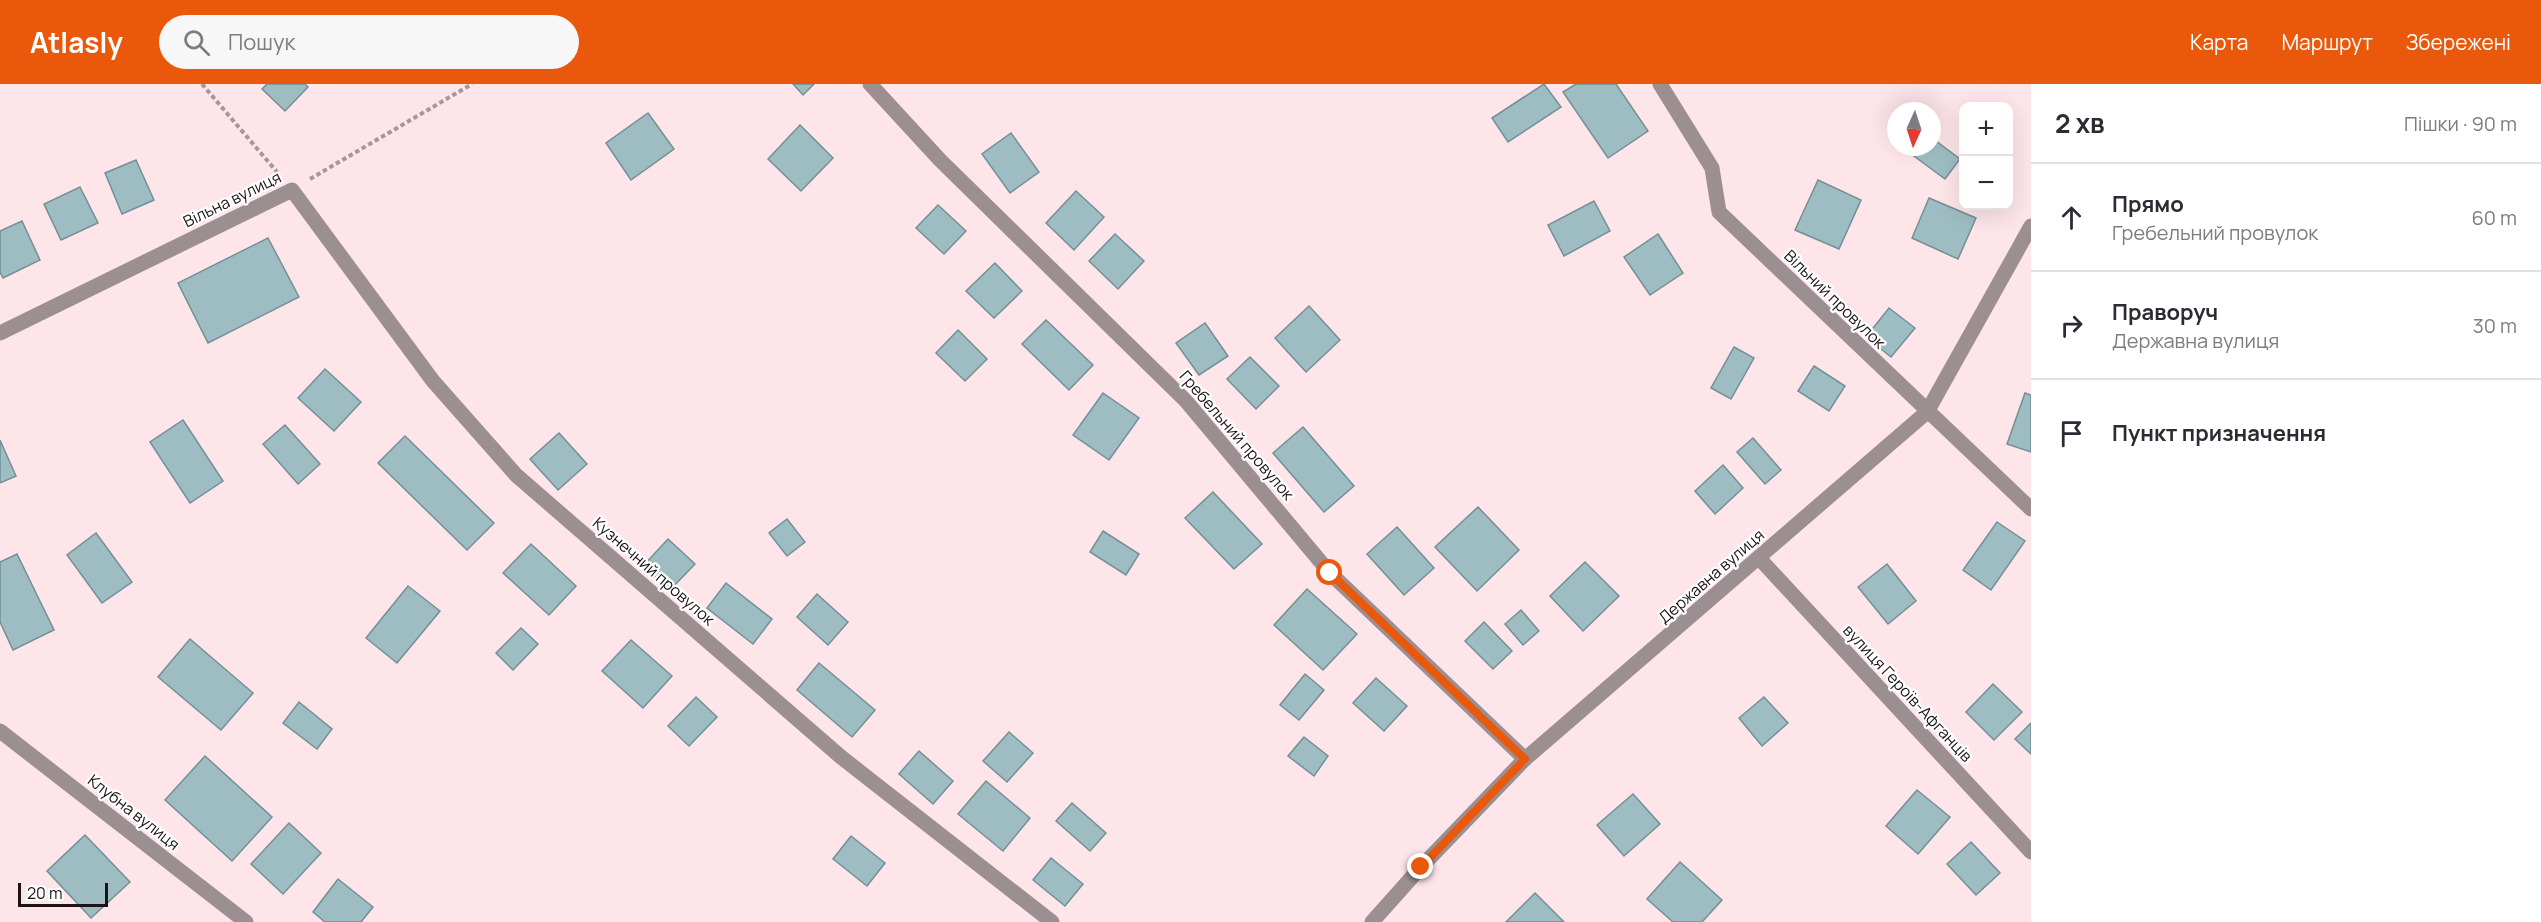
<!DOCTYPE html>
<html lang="uk">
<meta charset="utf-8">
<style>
:root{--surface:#fff;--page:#f7f7f7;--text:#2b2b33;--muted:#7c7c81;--line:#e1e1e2;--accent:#ea580c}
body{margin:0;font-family:Manrope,sans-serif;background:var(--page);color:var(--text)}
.controls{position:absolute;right:18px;top:18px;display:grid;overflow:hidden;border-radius:12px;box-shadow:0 6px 24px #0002}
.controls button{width:54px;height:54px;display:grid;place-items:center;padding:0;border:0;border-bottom:2px solid var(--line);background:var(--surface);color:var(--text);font:30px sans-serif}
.compass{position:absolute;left:1887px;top:18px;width:54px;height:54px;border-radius:50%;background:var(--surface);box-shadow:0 6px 24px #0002;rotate:183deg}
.scale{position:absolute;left:18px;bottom:15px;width:90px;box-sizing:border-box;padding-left:6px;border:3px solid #1d1315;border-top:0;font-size:16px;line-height:21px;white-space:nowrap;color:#1d1315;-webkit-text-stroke:4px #fff;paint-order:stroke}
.stop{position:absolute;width:18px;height:18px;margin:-14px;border:4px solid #ea580c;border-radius:50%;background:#fff}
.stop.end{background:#ea580c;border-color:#fff;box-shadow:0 2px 6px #0008}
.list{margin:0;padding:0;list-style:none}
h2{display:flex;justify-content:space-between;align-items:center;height:78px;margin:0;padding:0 24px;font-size:26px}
h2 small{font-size:20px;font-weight:400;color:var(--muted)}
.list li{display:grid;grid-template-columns:39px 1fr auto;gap:18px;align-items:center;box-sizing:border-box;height:108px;padding:0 24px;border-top:2px solid var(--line)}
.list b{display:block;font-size:22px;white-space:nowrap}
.list p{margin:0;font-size:20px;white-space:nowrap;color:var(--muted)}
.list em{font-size:20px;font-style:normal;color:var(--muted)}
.icon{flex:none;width:33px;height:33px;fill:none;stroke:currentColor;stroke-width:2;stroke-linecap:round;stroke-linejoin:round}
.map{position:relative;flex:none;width:2031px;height:838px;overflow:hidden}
header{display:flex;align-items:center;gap:36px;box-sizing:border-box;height:84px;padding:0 30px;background:var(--accent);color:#fff}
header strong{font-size:28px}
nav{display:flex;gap:33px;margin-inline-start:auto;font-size:21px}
.search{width:420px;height:54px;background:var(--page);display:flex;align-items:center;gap:15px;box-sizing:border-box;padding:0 21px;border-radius:33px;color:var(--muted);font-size:22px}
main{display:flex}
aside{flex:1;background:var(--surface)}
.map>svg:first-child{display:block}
.building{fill:#9ebdc2;stroke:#729095;stroke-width:1.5}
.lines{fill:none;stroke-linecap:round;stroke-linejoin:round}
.path{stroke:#a99699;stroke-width:4;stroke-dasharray:4.5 3;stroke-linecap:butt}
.minor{stroke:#9c8f91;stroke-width:15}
.route{stroke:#ea580c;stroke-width:8}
.labels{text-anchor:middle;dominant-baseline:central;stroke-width:4.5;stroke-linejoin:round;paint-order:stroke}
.street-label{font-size:16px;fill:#1d1315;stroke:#fff}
</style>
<header>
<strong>Atlasly</strong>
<div class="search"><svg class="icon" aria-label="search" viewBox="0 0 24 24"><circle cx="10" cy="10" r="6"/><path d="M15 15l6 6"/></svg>Пошук</div>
<nav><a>Карта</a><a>Маршрут</a><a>Збережені</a></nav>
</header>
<main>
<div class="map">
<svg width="2031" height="838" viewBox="0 0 2031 838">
<rect width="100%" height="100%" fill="#fee5e9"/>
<g class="building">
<path d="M267 0H305L308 3 285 27 262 5Z"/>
<path d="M793 0H814L803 11Z"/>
<path d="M1544 0 1561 23 1508 58 1492 34Z"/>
<path d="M1576 0H1616L1648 47 1608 74 1563 8Z"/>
<path d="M648 29 674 65 631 96 606 59Z"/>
<path d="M800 41 833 74 801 107 768 75Z"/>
<path d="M1011 49 1039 88 1010 109 982 70Z"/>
<path d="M1932 54 1960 75 1945 95 1910 69 1915 63H1932Z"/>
<path d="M136 76 154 116 122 130 105 89Z"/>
<path d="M1818 96 1861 116 1839 165 1795 146Z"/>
<path d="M80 103 98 139 61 156 44 120Z"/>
<path d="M1076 107 1104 133 1074 166 1046 139Z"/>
<path d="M1929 114 1976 134 1958 175 1912 154Z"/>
<path d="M1594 117 1610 147 1564 172 1548 141Z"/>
<path d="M938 121 966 147 944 170 916 144Z"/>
<path d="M22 137 40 176 3 194 0 188V147Z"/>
<path d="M1115 150 1144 177 1118 205 1089 177Z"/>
<path d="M1658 150 1683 189 1650 211 1624 173Z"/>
<path d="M268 154 299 213 208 259 178 199Z"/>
<path d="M995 179 1022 207 994 234 966 207Z"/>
<path d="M1309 222 1340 256 1306 288 1275 254Z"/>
<path d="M1889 224 1915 244 1891 273 1866 253Z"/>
<path d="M1046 236 1093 281 1069 306 1022 260Z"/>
<path d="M1205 239 1228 272 1199 291 1176 259Z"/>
<path d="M958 246 987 275 965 297 936 269Z"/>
<path d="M1734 263 1754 274 1731 315 1711 304Z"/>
<path d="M1250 273 1279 302 1256 325 1227 295Z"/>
<path d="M1814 282 1845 302 1829 327 1798 307Z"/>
<path d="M325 285 361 318 334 347 298 314Z"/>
<path d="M1103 309 1139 334 1109 376 1073 351Z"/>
<path d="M2025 309 2031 311V368L2007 360Z"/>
<path d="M183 336 223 397 190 419 150 358Z"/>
<path d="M285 341 320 380 298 400 263 360Z"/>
<path d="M1303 343 1354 402 1324 428 1273 369Z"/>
<path d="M559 349 587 380 558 406 530 375Z"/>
<path d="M405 352 494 439 467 466 378 379Z"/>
<path d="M1753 354 1781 386 1765 400 1737 368Z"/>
<path d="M0 356 16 392 0 399Z"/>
<path d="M1723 381 1743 404 1715 430 1695 407Z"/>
<path d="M1213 408 1262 460 1234 485 1185 434Z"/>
<path d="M1478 423 1519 466 1477 507 1435 463Z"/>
<path d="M787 435 805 458 787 472 769 449Z"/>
<path d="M1997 438 2025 457 1991 506 1963 486Z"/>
<path d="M1397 443 1434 484 1404 511 1367 470Z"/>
<path d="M1103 447 1139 470 1126 491 1090 468Z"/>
<path d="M96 449 132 498 102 519 67 471Z"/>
<path d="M668 455 695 480 670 506 643 482Z"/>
<path d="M531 460 576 502 549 531 503 489Z"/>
<path d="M17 470 54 546 13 566 0 538V478Z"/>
<path d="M1585 478 1619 512 1583 547 1550 512Z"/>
<path d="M1887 480 1916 517 1888 540 1858 503Z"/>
<path d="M726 499 772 535 753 560 707 524Z"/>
<path d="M408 502 440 527 397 579 366 554Z"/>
<path d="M1307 505 1357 550 1323 586 1274 541Z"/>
<path d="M817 510 848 538 828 561 797 533Z"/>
<path d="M1521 526 1539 547 1523 561 1505 540Z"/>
<path d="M1484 538 1512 567 1493 585 1465 557Z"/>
<path d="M521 544 538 560 513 586 496 569Z"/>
<path d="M190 555 253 609 221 646 158 593Z"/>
<path d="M631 556 672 592 643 624 602 587Z"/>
<path d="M819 579 875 626 852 653 797 606Z"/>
<path d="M1305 590 1324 606 1299 636 1280 621Z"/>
<path d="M1376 594 1407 622 1384 647 1353 619Z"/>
<path d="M1993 600 2022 628 1994 656 1966 628Z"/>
<path d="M696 613 717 633 689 662 668 642Z"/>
<path d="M1764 613 1788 639 1762 662 1739 634Z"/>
<path d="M299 618 332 645 317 665 283 639Z"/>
<path d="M2031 639V670L2015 655Z"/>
<path d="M1009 648 1033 669 1007 698 983 677Z"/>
<path d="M1304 653 1328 672 1314 692 1288 672Z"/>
<path d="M919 667 953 697 933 720 899 690Z"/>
<path d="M205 672 272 733 232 777 165 716Z"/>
<path d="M986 697 1030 734 1003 767 958 730Z"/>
<path d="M1917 706 1950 733 1918 770 1886 742Z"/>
<path d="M1633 710 1660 740 1624 772 1597 741Z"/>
<path d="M1072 719 1106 749 1090 767 1056 737Z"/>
<path d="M289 739 321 769 283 810 251 780Z"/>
<path d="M85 751 130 798 91 834 47 787Z"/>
<path d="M851 752 885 779 867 802 833 775Z"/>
<path d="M1971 758 2000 789 1976 811 1947 780Z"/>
<path d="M1051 774 1083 800 1065 822 1033 796Z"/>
<path d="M1680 778 1722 816 1702 838H1673L1647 815Z"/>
<path d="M338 795 373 823 361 838H325L313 828Z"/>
<path d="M1535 809 1564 838H1506Z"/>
</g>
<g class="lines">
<g class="path">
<path d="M202 0 277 88"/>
<path d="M310 95 472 0"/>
</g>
<g class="minor">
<path d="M870 0 940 76 1186 317 1330 489 1525 675"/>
<path d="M1660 0 1712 84 1719 128 2031 425"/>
<path d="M0 249 292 106 433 297 516 391 841 673 1052 838"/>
<path d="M1759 474 2031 768"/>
<path d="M0 647 246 838"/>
<path d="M1372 838 1421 783 1525 675 1927 328 2031 142"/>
</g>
</g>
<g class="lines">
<path class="route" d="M1330 489 1525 675 1421 783"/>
</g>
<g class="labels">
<g class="street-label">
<text transform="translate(232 115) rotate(-26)">Вільна вулиця</text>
<text transform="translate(1835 215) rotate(44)">Вільний провулок</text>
<text transform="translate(1237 351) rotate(49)">Гребельний провулок</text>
<text transform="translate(654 487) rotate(41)">Кузнечний провулок</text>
<text transform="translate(1711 492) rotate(-41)">Державна вулиця</text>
<text transform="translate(1908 609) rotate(47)">вулиця Героїв-Афганців</text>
<text transform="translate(134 728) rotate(38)">Клубна вулиця</text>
</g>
</g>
</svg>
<div class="controls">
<button>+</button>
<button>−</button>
</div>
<svg class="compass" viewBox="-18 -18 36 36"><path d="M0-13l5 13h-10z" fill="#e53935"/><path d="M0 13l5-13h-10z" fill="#7c7c81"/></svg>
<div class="scale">20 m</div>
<div class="stop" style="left:1330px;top:489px"></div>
<div class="stop end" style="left:1421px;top:783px"></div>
</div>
<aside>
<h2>2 хв<small>Пішки · 90 m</small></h2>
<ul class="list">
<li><svg class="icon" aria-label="ahead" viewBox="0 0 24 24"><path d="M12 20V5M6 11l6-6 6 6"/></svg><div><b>Прямо</b><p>Гребельний провулок</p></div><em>60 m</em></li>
<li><svg class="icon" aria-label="right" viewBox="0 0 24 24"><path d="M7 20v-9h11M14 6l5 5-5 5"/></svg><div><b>Праворуч</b><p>Державна вулиця</p></div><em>30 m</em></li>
<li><svg class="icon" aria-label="arrive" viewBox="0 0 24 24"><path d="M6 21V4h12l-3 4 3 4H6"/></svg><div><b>Пункт призначення</b></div></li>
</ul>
</aside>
</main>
